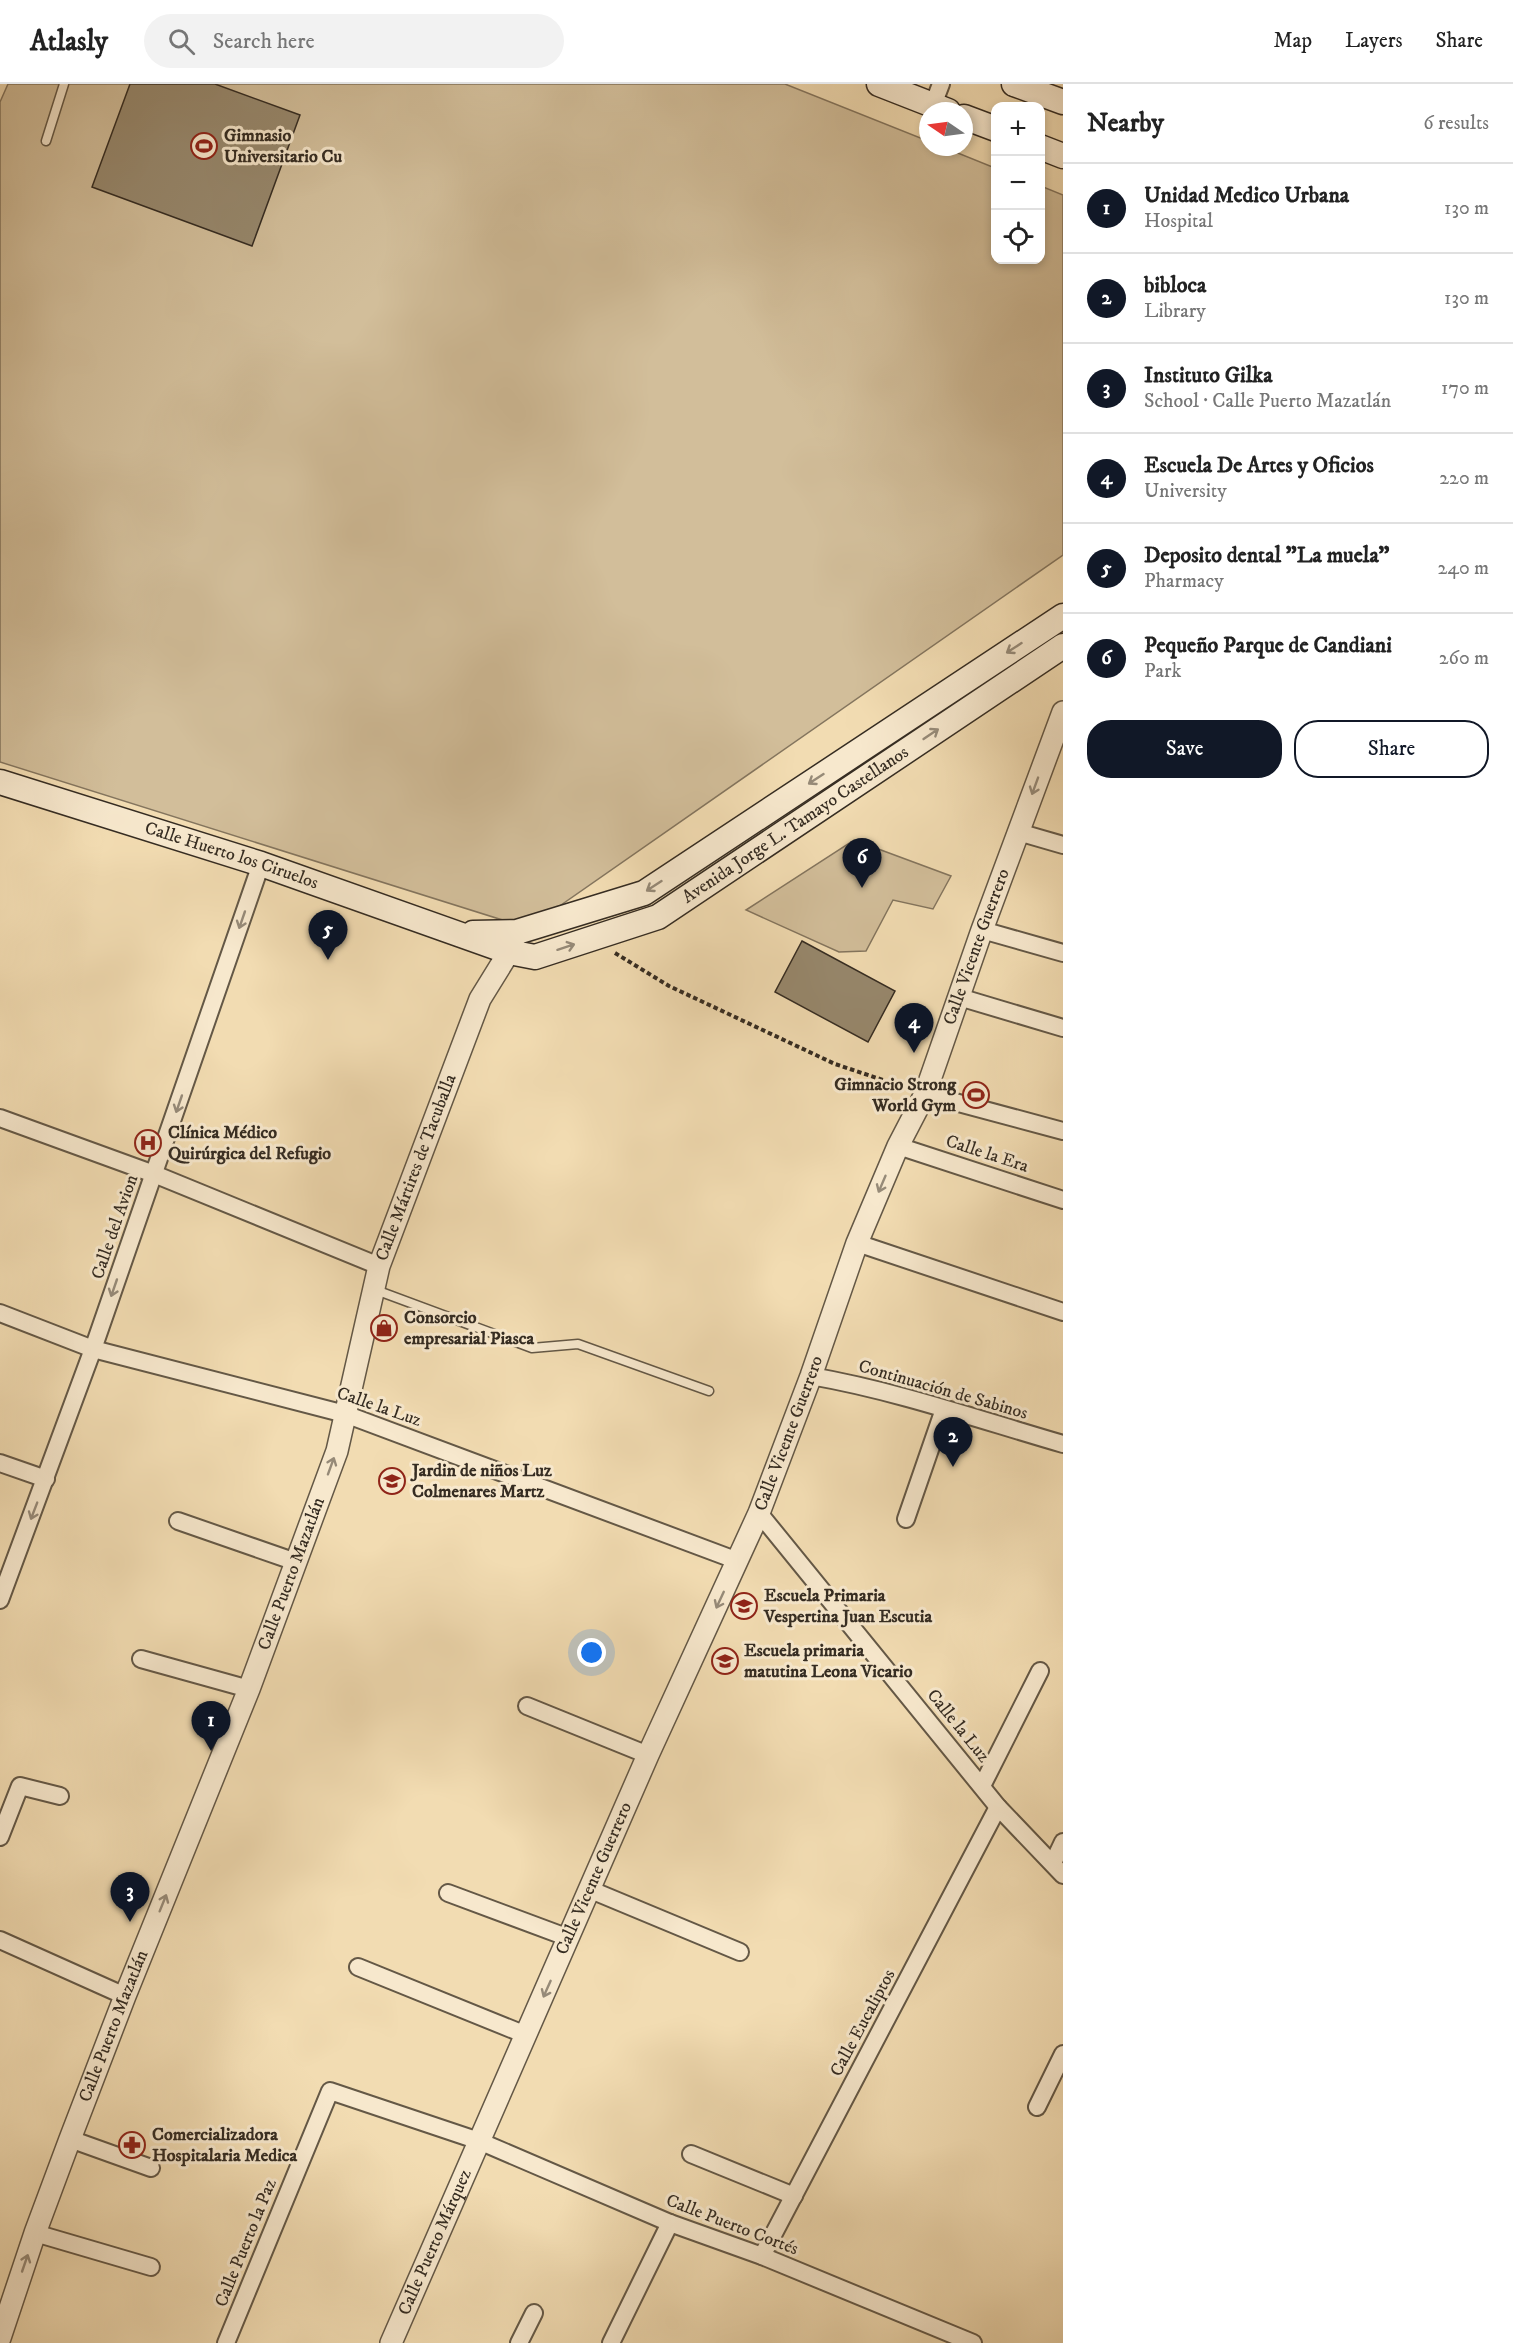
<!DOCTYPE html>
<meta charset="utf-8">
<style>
:root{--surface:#fff;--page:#f2f2f2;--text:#222;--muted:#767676;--line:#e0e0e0;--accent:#111827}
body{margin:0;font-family:"IM FELL DW Pica",serif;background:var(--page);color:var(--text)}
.controls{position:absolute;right:18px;top:18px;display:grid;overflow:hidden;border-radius:12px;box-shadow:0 3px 9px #0003}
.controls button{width:54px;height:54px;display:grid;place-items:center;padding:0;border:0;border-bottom:2px solid var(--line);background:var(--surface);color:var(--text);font:30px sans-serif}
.compass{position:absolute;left:919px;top:18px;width:54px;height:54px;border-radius:50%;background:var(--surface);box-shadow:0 3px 9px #0003;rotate:283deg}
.you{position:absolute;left:592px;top:1569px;width:21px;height:21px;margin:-15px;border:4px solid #fff;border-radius:50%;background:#1a73e8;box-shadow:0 0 0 9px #1a73e833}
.badge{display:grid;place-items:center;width:39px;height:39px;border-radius:50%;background:var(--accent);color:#fff;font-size:20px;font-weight:700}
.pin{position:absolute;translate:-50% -50px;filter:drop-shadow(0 2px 3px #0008)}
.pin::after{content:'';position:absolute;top:32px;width:21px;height:18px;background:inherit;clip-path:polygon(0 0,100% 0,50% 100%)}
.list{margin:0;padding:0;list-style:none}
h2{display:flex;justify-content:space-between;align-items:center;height:78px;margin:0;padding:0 24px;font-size:26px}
h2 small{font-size:20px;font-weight:400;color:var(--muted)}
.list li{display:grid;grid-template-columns:39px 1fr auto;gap:18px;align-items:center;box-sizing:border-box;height:90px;padding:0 24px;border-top:2px solid var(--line)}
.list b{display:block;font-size:22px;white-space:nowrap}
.list p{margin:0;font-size:20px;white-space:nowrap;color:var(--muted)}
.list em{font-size:20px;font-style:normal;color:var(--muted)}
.actions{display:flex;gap:12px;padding:18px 24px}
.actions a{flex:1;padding:14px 0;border:2px solid var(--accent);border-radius:24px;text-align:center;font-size:21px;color:var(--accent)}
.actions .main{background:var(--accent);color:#fff}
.icon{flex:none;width:33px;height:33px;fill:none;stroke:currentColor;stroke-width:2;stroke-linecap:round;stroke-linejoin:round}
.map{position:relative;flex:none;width:1063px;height:2259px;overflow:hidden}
header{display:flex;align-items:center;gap:36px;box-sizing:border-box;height:84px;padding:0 30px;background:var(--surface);border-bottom:2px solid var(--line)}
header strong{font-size:28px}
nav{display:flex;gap:33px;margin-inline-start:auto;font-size:21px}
.search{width:420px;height:54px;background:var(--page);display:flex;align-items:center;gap:15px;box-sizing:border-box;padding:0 21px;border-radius:33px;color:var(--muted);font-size:22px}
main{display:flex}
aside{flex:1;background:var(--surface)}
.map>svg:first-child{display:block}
.green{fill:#d2be9a;stroke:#84755e;stroke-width:1.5}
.building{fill:#97886d;stroke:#352c22;stroke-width:1.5}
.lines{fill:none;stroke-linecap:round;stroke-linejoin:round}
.service-casing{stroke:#645846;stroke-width:11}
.minor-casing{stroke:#645846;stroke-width:20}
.tertiary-casing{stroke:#645846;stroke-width:24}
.secondary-casing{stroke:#352c22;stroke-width:27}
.path{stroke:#352c22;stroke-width:4;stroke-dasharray:4.5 3;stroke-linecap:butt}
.service{stroke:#f7e8cd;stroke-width:8}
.minor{stroke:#f7e8cd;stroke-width:16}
.tertiary{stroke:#f7e8cd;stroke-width:21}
.secondary{stroke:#f7e8cd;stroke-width:24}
.oneway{stroke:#968a78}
.labels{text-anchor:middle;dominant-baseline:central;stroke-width:6;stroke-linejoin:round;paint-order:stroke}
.poi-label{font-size:18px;font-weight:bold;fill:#352c22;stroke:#f7e8cd;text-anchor:start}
.street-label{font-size:18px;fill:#352c22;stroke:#f7e8cd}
</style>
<header>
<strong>Atlasly</strong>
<div class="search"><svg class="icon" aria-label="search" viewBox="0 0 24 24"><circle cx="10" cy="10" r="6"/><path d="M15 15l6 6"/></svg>Search here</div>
<nav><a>Map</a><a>Layers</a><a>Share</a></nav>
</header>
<main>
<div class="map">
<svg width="1063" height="2259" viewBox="0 0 1063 2259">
<rect width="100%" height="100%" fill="#f2dcb2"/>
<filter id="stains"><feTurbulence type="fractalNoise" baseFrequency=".00333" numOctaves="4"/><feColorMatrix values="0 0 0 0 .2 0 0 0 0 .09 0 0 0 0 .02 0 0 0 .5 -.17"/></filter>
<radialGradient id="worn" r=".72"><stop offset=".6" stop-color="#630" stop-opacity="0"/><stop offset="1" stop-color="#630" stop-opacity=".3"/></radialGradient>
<g class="green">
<path d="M8 0H785L928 57V63H943L995 84 996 176H1040L1041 102 1063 111V471L528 844 0 678V18Z"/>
<path d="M854 756 951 792 933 825 893 816 866 867 839 868 746 826Z"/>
</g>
<g class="building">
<path d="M130 0H215L300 31 252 162 92 103Z"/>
<path d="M802 857 895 907 868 958 775 908Z"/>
</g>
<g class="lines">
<defs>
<g id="service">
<path d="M46 57 64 0"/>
<path d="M373 1205 532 1264 578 1260 709 1307"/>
</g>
<g id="minor">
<path d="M933 21 941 0"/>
<path d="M1018 748 1063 761"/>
<path d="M982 846 1063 869"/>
<path d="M959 913 1063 944"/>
<path d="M925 1010 1063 1047"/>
<path d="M0 1034 154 1090 379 1182"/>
<path d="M898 1062 1063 1116"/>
<path d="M857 1159 1063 1228"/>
<path d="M0 1229 93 1265 345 1330 738 1477"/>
<path d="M811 1292C897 1307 980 1336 1063 1360"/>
<path d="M0 1379 46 1395"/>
<path d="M759 1429 998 1723 1063 1791"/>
<path d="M906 1435 944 1325"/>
<path d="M178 1437 296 1478"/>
<path d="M0 1516 93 1265 261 780"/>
<path d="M141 1575 249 1605"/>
<path d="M527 1622 648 1671"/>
<path d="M982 1702 1040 1587"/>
<path d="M0 1753 20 1702 60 1712"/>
<path d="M1053 1779 1063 1758"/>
<path d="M591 1806 740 1868"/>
<path d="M448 1809 569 1854"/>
<path d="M0 1856 125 1912"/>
<path d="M358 1883 526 1951"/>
<path d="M1037 2023 1063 1970"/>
<path d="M70 2055 151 2084"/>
<path d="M691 2070 794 2112"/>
<path d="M35 2149 151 2183"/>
<path d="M762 2172 998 1723"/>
<path d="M226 2259 330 2007 479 2057 670 2139 762 2172 973 2259"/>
<path d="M519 2259 534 2229"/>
<path d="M611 2259 670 2139"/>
</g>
<g id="tertiary">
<path id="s1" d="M0 2254 35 2149 70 2055 125 1912 249 1605 337 1367 379 1182 480 915 509 868 515 852"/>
<path id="s2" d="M391 2259 648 1671 759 1429 811 1292 857 1159 898 1062 925 1010 982 846 1063 628"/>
</g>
<g id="secondary">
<path d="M879 0 948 27"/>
<path d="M1014 0 1063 18"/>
<path d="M964 33 996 45"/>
<path d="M1040 63 1063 72"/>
<path id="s3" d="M0 698 261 780 509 868 535 873 658 833 1063 562"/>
<path d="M473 849 517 848 644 809 1063 532"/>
</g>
</defs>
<use href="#service" class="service-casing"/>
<use href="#minor" class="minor-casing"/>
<use href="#tertiary" class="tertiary-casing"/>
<use href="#secondary" class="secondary-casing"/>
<path class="path" d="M615 869 669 902 835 980 907 1004"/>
<use href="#service" class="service"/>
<use href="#minor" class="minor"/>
<use href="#tertiary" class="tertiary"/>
<use href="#secondary" class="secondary"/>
</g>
<defs><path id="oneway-shaft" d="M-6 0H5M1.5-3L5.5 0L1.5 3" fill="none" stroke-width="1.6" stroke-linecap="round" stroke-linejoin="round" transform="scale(1.5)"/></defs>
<g class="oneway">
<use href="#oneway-shaft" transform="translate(1014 564) rotate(147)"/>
<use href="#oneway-shaft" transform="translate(931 650) rotate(-34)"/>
<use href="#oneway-shaft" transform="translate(816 695) rotate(147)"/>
<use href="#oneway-shaft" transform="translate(1035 702) rotate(110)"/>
<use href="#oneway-shaft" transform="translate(654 802) rotate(147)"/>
<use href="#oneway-shaft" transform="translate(242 836) rotate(109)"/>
<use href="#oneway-shaft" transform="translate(566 863) rotate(-18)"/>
<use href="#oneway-shaft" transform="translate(179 1020) rotate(109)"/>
<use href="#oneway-shaft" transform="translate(882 1100) rotate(113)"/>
<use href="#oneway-shaft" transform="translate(114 1204) rotate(109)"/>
<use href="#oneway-shaft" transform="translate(331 1382) rotate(-70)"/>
<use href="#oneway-shaft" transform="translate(34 1427) rotate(111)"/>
<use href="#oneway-shaft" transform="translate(720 1516) rotate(115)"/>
<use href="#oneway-shaft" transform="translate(163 1819) rotate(-68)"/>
<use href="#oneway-shaft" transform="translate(547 1905) rotate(114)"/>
<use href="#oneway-shaft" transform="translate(25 2179) rotate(-71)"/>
</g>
<defs>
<symbol id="stadium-ring" viewBox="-11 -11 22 22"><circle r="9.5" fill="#f7e8cd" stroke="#8f2418" stroke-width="1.5"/><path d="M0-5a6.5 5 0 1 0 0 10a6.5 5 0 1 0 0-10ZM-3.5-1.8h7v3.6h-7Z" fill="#8f2418"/></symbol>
<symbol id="hospital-ring" viewBox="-11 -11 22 22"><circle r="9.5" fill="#f7e8cd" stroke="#8f2418" stroke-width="1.5"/><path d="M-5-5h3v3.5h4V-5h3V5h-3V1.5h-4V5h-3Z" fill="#8f2418"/></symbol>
<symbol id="shop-ring" viewBox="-11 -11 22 22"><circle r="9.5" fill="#f7e8cd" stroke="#8f2418" stroke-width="1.5"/><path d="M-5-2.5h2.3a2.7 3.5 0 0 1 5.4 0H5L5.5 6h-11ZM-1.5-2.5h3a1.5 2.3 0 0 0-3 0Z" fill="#8f2418"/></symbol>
<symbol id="school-ring" viewBox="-11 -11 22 22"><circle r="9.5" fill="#f7e8cd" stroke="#8f2418" stroke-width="1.5"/><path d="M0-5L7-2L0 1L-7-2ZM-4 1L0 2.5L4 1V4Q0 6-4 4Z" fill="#8f2418"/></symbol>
<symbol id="pharmacy-ring" viewBox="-11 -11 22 22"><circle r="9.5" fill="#f7e8cd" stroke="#8f2418" stroke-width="1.5"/><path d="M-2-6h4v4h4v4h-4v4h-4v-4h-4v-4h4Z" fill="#8f2418"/></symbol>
</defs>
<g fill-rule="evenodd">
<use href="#stadium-ring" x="189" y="47" width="30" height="30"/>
<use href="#stadium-ring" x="961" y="996" width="30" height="30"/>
<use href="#hospital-ring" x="133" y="1044" width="30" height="30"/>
<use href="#shop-ring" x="369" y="1229" width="30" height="30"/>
<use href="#school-ring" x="377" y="1382" width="30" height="30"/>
<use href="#school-ring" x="729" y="1507" width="30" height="30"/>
<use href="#school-ring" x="710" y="1562" width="30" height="30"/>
<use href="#pharmacy-ring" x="117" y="2046" width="30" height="30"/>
</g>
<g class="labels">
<g class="poi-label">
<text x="224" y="52">Gimnasio<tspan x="224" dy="21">Universitario Cu</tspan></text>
<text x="956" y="1001" text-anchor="end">Gimnacio Strong<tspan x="956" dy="21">World Gym</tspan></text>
<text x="168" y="1049">Clínica Médico<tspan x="168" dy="21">Quirúrgica del Refugio</tspan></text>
<text x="404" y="1234">Consorcio<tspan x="404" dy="21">empresarial Piasca</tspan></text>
<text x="412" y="1387">Jardin de niños Luz<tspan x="412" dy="21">Colmenares Martz</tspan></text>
<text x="764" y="1512">Escuela Primaria<tspan x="764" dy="21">Vespertina Juan Escutia</tspan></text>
<text x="744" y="1567">Escuela primaria<tspan x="744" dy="21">matutina Leona Vicario</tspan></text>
<text x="152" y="2051">Comercializadora<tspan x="152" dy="21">Hospitalaria Medica</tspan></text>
</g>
<g class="street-label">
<text stroke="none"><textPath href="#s3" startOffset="858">Avenida Jorge L. Tamayo Castellanos</textPath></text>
<text stroke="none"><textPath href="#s3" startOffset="243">Calle Huerto los Ciruelos</textPath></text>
<text stroke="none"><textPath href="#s2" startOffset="1515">Calle Vicente Guerrero</textPath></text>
<text transform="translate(987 1070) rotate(18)">Calle la Era</text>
<text stroke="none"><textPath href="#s1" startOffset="1244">Calle Mártires de Tacuballa</textPath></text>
<text transform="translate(115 1143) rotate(-71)">Calle del Avion</text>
<text transform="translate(943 1306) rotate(16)">Continuación de Sabinos</text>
<text transform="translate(379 1323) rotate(19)">Calle la Luz</text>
<text stroke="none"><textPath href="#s2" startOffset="993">Calle Vicente Guerrero</textPath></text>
<text stroke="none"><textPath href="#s1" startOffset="818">Calle Puerto Mazatlán</textPath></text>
<text transform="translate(958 1642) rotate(51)">Calle la Luz</text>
<text stroke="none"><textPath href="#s2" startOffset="507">Calle Vicente Guerrero</textPath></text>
<text transform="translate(863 1939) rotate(-62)">Calle Eucaliptos</text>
<text stroke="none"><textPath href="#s1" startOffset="332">Calle Puerto Mazatlán</textPath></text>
<text transform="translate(732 2141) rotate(21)">Calle Puerto Cortés</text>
<text stroke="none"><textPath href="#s2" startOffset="110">Calle Puerto Márquez</textPath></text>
<text transform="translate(246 2159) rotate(-68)">Calle Puerto la Paz</text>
</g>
</g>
<rect width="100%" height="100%" filter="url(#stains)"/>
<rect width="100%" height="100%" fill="url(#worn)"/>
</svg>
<div class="controls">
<button>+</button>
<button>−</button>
<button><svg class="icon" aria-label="locate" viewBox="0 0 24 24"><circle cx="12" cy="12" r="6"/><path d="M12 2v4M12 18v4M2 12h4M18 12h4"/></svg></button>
</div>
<svg class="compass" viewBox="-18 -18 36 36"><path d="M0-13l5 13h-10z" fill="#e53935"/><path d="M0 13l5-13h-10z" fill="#767676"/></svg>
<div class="you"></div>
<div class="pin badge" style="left:211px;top:1667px">1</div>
<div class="pin badge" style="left:953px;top:1383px">2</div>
<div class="pin badge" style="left:130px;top:1838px">3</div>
<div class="pin badge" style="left:914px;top:969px">4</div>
<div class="pin badge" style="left:328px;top:876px">5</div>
<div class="pin badge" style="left:862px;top:804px">6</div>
</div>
<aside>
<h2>Nearby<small>6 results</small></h2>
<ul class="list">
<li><span class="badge">1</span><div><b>Unidad Medico Urbana</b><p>Hospital</p></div><em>130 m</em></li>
<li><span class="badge">2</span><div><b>bibloca</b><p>Library</p></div><em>130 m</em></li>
<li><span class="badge">3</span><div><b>Instituto Gilka</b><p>School · Calle Puerto Mazatlán</p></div><em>170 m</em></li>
<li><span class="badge">4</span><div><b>Escuela De Artes y Oficios</b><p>University</p></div><em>220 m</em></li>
<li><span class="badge">5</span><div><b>Deposito dental &quot;La muela&quot;</b><p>Pharmacy</p></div><em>240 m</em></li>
<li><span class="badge">6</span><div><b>Pequeño Parque de Candiani</b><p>Park</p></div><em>260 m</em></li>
</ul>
<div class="actions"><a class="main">Save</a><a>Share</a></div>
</aside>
</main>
